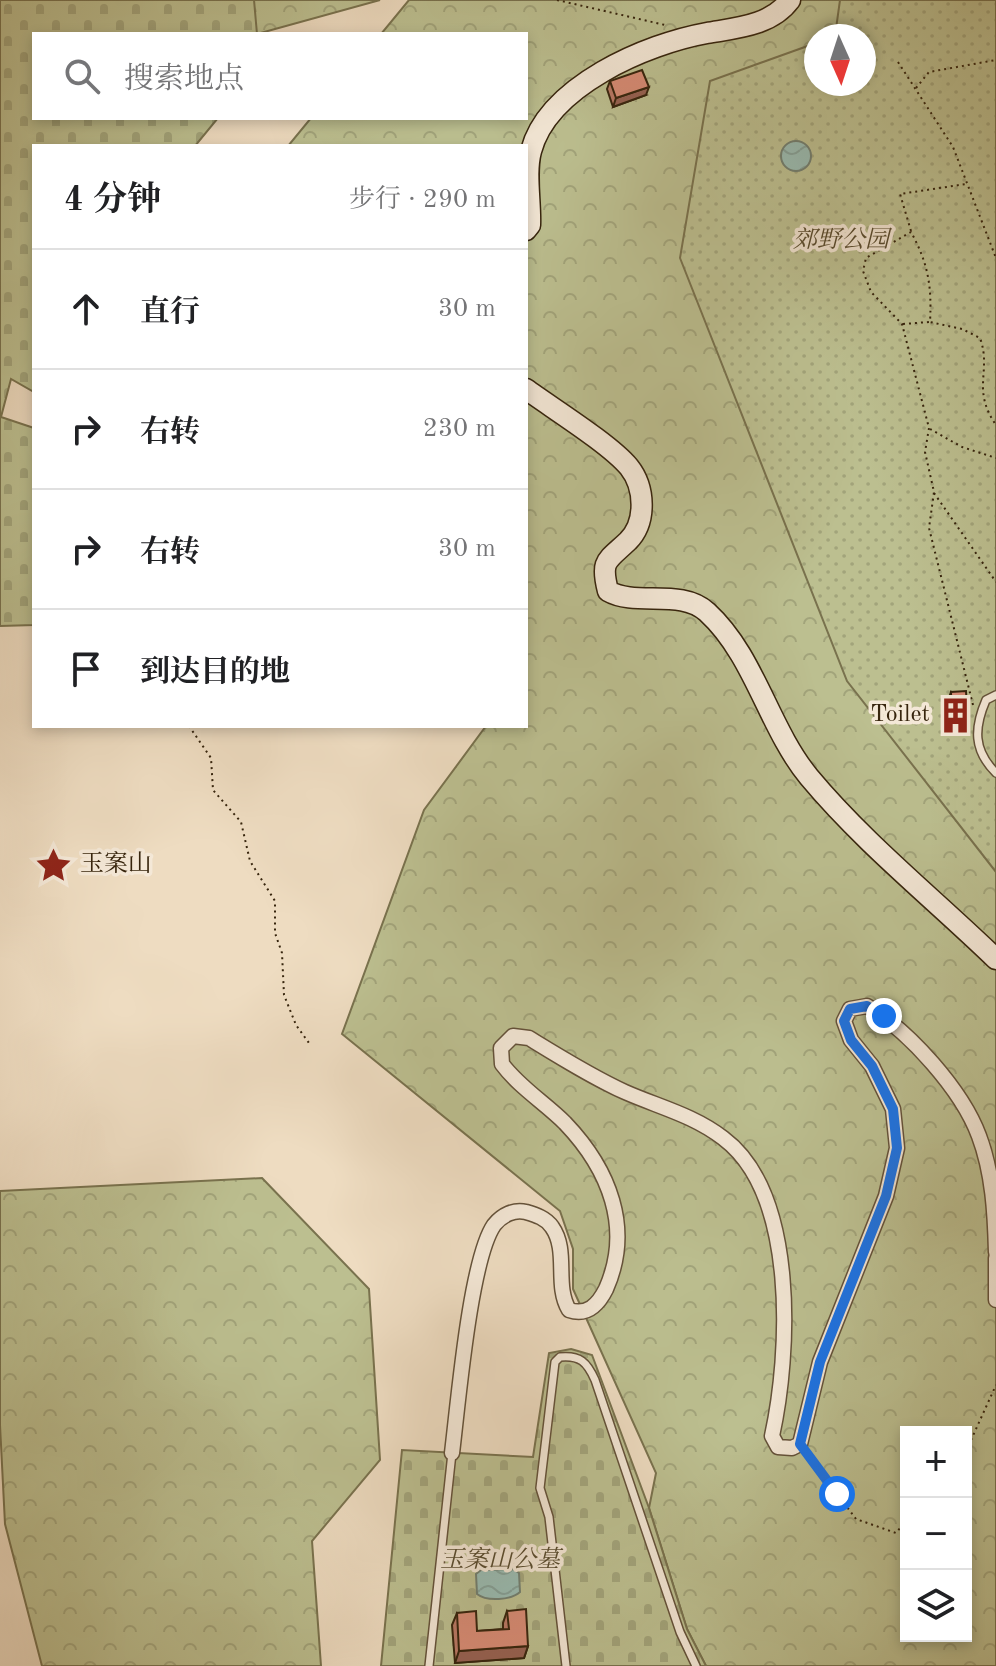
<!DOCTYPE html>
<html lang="zh">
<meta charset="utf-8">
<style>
:root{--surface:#fff;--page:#f2f2f2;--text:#202124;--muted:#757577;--line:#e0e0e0}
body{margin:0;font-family:"Old Standard TT","Noto Serif SC",serif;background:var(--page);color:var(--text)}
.controls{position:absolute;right:24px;bottom:24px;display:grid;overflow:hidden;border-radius:0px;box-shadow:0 4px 12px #0003}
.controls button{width:72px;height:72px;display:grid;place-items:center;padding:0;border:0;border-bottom:2px solid var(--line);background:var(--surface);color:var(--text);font:40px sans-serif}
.compass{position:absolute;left:804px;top:24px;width:72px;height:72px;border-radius:50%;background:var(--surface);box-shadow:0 4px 12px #0003;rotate:177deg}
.stop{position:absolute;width:24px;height:24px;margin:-18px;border:6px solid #1a73e8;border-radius:50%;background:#fff}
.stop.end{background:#1a73e8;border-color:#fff;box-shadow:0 2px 8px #0008}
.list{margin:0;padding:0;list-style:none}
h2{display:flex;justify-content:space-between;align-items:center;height:104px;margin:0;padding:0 32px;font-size:34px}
h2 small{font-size:26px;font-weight:400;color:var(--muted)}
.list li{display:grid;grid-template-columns:52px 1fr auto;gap:24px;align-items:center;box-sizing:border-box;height:120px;padding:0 32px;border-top:2px solid var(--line)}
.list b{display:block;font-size:30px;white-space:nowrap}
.list em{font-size:26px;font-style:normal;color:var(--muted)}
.icon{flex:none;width:44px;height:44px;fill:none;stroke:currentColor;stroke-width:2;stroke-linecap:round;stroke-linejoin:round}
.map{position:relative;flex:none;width:996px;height:1666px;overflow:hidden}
.search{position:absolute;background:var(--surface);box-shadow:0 4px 12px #0003;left:32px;top:32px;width:496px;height:88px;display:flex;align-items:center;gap:20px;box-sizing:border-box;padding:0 28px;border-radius:0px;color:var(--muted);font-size:30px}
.panel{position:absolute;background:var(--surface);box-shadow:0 4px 12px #0003;left:32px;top:144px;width:496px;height:584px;border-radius:0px}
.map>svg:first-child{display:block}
.forest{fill:url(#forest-crowns);stroke:#79724e;stroke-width:2;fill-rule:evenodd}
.cemetery{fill:url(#cemetery-stones);stroke:#79724e;stroke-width:2}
.park{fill:url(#park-dots);stroke:#79724e;stroke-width:2}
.water{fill:url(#water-waves);stroke:#717f71;stroke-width:2}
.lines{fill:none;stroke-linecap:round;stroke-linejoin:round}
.lane-casing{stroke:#64523a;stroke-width:10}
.street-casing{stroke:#64523a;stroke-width:17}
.secondary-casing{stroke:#36240d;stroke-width:23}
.path{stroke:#36240d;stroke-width:2;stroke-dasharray:2 4;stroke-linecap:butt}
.lane{stroke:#f4e8d7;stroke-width:7}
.street{stroke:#f4e8d7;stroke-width:14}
.secondary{stroke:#f4e8d7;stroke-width:20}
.wall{fill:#b97865;stroke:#36240d;stroke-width:2}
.shaded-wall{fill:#966152;stroke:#36240d;stroke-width:2}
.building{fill:#d78b75;stroke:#36240d;stroke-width:2}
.route{stroke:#1a73e8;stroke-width:10}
.labels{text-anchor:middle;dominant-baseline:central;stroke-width:7;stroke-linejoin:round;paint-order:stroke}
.park-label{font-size:24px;font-style:italic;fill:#584b2e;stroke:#f4e8d7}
.poi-label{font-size:24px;fill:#36240d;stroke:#f4e8d7;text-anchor:end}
</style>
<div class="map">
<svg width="996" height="1666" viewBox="0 0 996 1666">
<defs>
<pattern id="forest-crowns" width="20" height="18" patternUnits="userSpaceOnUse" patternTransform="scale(2)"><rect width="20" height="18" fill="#bcbf90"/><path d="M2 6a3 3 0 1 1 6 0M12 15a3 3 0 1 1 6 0" fill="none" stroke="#a2a47b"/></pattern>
<pattern id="cemetery-stones" width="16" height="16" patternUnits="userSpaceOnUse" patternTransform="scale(2)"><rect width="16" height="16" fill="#bcbf90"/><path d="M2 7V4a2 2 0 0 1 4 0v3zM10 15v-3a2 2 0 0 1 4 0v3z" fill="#a2a47b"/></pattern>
<pattern id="park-dots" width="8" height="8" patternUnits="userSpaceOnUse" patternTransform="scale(2)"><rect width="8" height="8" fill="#bcbf90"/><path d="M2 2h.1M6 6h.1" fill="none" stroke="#a2a47b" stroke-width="1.8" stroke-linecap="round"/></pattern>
<pattern id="water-waves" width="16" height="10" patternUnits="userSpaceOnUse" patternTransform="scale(2)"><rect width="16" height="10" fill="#99bcb3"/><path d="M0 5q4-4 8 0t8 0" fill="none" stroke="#84a199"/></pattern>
</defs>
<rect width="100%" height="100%" fill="#eedcc1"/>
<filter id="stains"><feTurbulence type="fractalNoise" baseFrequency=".0025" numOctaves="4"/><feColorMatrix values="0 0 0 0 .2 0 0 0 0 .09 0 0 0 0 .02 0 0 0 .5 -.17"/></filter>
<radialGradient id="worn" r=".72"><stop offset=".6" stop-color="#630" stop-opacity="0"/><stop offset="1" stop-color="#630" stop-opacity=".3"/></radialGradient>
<g class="forest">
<path d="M0 0H380L257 34H34Z"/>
<path d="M409 0H996V1666H706L687 1629 649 1508 656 1473 573 1289V1249L560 1211 342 1034 424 810 486 726H526V146H288L311 118H526V34H381ZM816 36H864V84H816ZM906 1432H966V1636H906Z"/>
<path d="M262 1178 369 1289 380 1460 312 1541 321 1666H42L5 1524 0 1425V1191Z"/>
</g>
<g class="cemetery">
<path d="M0 0H254L257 34H34V118H218L195 146H34V392L11 379 1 417 34 428V625L0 626Z"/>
<path d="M571 1349 592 1355 649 1508 687 1629 706 1666H381L402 1450 533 1457 549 1353Z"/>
</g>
<path class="park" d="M840 0H996V872L847 681 680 258 710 81 816 43V84H864V36H835Z"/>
<g class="water">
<circle cx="796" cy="156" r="15"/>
<path d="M513 1569 519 1573 520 1592C511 1600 487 1602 477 1594L476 1574 481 1570Z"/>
</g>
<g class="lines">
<defs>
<g id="lane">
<path d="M996 695 986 700C974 728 973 750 996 773"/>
<path d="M429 1666 452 1453"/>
<path d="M566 1666 549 1517 540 1488 555 1362 560 1357C580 1355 587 1362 595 1380L680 1632 696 1666"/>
</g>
<g id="street">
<path d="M996 1258V1300"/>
<path d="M452 1453C458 1405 470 1260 494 1225 502 1215 514 1209 526 1212 536 1215 546 1218 552 1227 569 1251 554 1285 569 1310 587 1316 598 1305 606 1289 633 1228 609 1169 565 1123 545 1103 519 1087 502 1064L501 1048 513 1036 529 1038C560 1057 592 1077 625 1092 659 1107 693 1115 723 1138 798 1194 790 1354 772 1436L778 1447 792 1448 800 1444 820 1362 886 1196 897 1148 893 1109 872 1066 851 1040 844 1021 850 1009 867 1006C909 1031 962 1090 979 1136 993 1173 995 1214 996 1252"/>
</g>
<g id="secondary">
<path d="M526 230 530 225C531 202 525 173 531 151 548 86 646 44 707 33 735 28 771 26 790 0"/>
<path d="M526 389C552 408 610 444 629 467 645 487 647 522 628 541 607 561 600 560 608 591 636 607 681 588 707 612 755 656 768 727 809 777 864 843 934 899 996 959"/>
</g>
</defs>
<use href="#lane" class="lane-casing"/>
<use href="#street" class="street-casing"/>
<use href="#secondary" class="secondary-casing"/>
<g class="path">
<path d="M557 0 665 25"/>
<path d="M898 62 953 147 996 258"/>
<path d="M916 88 929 72 996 60"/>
<path d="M911 231 900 194 966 184"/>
<path d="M903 324 929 322"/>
<path d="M930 429 962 447 996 458"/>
<path d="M934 493 996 582"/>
<path d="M973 705 929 528 934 492 925 452 929 428 902 324 871 292 863 271 866 258 911 232C928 263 932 286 930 322L962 329 980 338C992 371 971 389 996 425"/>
<path d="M189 726 211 758 213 790 241 822 250 861 275 901V933L282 953 284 995 296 1025 309 1043"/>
<path d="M966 1451 996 1385"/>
<path d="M808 1455 856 1519 896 1533 906 1521"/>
</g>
<use href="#lane" class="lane"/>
<use href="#street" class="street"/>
<use href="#secondary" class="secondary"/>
</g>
<g class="wall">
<path d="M610 81 646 95 613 107 607 89Z"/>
<path d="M951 692 968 722 965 730 949 731 948 700Z"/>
<path d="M507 1611 528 1646 524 1658 455 1663 452 1625 457 1613 477 1631 503 1629V1623Z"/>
</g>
<g class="shaded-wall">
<path d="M649 87 646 95 613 107 616 98Z"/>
<path d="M968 722 965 730 949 731 952 723Z"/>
<path d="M528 1646 524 1658 455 1663 459 1651Z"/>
</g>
<g class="building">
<path d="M642 70 649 87 616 98 610 81Z"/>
<path d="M966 691 968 722 952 723 951 692Z"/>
<path d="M526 1609 528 1646 459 1651 457 1613 476 1611 477 1631 509 1629 507 1611Z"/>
</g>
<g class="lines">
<path class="route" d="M837 1494 800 1444 820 1362 886 1196 897 1148 893 1109 872 1066 851 1040 844 1021 850 1009 867 1006 884 1016"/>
</g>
<defs>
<symbol id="building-bare" viewBox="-9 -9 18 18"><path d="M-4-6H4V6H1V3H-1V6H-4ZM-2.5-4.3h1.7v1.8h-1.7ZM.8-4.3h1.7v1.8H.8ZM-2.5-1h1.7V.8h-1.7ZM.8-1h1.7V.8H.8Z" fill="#8f2418" stroke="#f4e8d7" stroke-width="2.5" paint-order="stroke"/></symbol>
<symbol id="sight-bare" viewBox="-9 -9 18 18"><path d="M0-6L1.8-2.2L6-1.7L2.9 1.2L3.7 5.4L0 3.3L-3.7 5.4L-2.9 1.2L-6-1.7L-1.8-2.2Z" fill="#8f2418" stroke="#f4e8d7" stroke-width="2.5" paint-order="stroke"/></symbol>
</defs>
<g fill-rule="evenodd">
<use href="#building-bare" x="930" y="690" width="51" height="51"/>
<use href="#sight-bare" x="28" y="840" width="51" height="51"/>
</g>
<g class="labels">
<g class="park-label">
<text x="841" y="241">郊野公园</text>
<text x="500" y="1561">玉案山公墓</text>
</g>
<g class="poi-label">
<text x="930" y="715">Toilet</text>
<text x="80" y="865" text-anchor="start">玉案山</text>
</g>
</g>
<rect width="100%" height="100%" filter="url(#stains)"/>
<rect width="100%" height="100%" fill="url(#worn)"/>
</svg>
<div class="controls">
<button>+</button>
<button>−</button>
<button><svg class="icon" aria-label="layers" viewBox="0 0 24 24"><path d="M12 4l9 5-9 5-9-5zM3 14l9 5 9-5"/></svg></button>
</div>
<svg class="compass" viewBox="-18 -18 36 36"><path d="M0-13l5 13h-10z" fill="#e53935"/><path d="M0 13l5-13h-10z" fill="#757577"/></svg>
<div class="stop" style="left:837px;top:1494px"></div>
<div class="stop end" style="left:884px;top:1016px"></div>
<div class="search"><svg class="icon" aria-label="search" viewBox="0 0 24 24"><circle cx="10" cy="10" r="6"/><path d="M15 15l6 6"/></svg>搜索地点</div>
<section class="panel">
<h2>4 分钟<small>步行 · 290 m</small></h2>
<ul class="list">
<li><svg class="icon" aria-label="ahead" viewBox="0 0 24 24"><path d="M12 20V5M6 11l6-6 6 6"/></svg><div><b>直行</b></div><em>30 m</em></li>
<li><svg class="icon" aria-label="right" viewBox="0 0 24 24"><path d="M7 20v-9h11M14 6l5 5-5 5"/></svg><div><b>右转</b></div><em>230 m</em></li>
<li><svg class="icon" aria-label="right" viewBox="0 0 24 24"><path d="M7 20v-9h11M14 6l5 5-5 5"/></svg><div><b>右转</b></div><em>30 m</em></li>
<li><svg class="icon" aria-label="arrive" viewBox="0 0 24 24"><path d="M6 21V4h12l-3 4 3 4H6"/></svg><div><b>到达目的地</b></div></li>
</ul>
</section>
</div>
